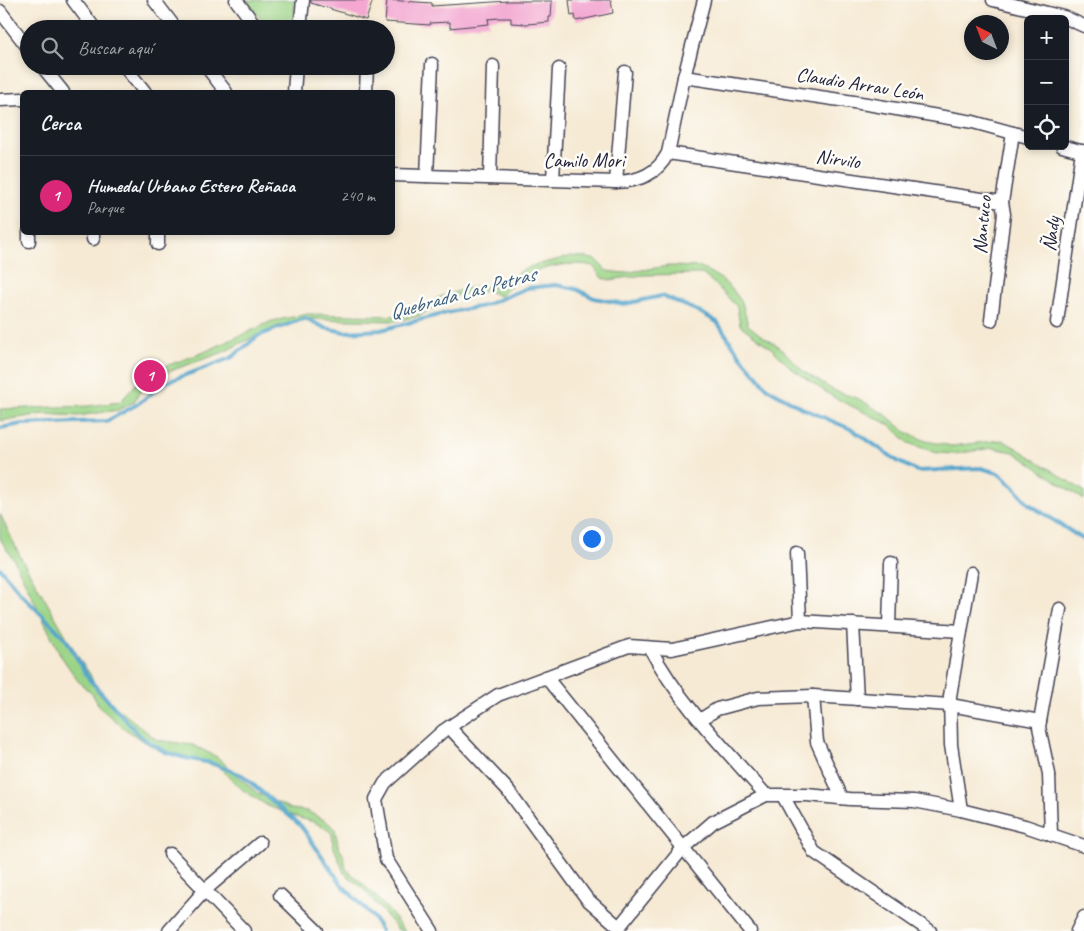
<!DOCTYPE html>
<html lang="es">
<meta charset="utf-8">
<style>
:root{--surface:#171b24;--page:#20242c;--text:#f1f3f6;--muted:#9ea1a6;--line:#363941;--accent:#db2777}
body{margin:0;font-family:Caveat,sans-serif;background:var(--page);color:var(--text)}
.controls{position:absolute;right:15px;top:15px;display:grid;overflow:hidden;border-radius:8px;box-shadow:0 2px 8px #0003}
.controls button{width:45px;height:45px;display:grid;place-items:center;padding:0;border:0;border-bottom:1px solid var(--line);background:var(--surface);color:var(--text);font:25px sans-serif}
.compass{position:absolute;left:964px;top:15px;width:45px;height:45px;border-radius:50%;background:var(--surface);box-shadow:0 2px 8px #0003;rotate:318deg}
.you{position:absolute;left:591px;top:538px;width:18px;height:18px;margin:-12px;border:4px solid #fff;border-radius:50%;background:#1a73e8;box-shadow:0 0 0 8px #1a73e833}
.badge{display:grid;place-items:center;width:32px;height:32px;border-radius:50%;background:var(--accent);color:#fff;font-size:16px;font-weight:700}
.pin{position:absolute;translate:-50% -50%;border:2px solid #fff;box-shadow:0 1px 5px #0006}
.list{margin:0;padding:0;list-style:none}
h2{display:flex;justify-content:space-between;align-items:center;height:65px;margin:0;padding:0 20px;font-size:21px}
h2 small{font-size:16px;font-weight:400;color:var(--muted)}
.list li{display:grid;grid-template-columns:32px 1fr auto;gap:15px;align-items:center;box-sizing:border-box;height:80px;padding:0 20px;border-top:1px solid var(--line)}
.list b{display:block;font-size:19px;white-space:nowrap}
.list p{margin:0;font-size:16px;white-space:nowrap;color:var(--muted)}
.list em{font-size:16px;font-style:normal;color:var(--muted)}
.icon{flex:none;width:28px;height:28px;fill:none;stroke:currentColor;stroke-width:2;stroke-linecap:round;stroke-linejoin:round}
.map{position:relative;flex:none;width:1084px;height:931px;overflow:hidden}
.search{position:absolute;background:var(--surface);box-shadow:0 2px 8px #0003;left:20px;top:20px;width:375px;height:55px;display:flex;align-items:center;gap:12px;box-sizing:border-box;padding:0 18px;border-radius:28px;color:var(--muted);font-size:19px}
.panel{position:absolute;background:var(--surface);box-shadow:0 2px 8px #0003;left:20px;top:90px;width:375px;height:145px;border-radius:8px}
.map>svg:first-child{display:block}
.green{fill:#9cd487;stroke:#5f7b61}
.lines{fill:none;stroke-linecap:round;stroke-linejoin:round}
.stream{stroke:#52a5cd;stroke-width:4}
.building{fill:#f3a7d1}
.minor-casing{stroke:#424052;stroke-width:15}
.minor{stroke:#fff;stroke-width:12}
.labels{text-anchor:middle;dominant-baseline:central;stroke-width:5;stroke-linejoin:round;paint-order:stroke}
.street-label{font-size:20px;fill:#22223b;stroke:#fdfcf7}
.water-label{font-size:21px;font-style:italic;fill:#385d7d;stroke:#fdfcf7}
</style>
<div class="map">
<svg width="1084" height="931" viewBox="0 0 1084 931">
<rect width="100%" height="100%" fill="#fdfcf7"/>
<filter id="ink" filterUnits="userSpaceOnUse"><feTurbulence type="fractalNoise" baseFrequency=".02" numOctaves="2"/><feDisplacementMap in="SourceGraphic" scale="10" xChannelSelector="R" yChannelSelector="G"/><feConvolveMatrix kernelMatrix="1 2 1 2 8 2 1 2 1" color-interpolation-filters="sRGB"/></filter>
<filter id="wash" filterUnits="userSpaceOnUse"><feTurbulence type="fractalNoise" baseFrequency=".0096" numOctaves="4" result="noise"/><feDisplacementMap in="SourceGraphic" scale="20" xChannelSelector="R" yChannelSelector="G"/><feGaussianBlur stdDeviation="1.12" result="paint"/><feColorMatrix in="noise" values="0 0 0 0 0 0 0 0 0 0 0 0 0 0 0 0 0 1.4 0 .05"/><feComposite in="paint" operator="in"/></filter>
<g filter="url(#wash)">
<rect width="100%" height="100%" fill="#f6ead4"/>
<g class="green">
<path d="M246 0H295L293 29H268Z"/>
<path d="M571 256 585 257 596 260 607 271 623 273 668 266 701 267 721 279 732 289 742 302 748 325 762 336 780 347 803 371 833 390 859 399 886 415 906 432 926 441 952 446 1002 440 1018 449 1084 491V500L1014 452 992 448 955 454 937 453 908 443 890 425 833 397 791 368 772 349 740 325 737 307 716 285 702 274 643 275 610 280 602 278 593 266C570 261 546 266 524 277 515 281 507 290 500 296L488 291 458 295 419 316 395 321 311 319 278 326 241 343 224 352 147 379 134 402 118 410 78 416 43 414 0 421V409L88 406 120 402 146 373 202 353 272 321 308 314 391 316 417 312 440 297 468 288 502 285 519 272 532 266Z"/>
<path d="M0 514 21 558 82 663 90 674 97 692 157 740 193 745 217 757 257 793 291 809 307 811 326 821 335 829 338 845 344 857 346 869C361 881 375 895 388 910 395 916 397 925 405 931H400L397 929 363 888 344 873 333 845 332 834 328 830 314 822 296 817 268 806 244 791 220 768 189 757 158 750 143 741 125 729 100 708 93 695 78 681 61 656 14 560 0 539Z"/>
</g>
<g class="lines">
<g class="stream">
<path d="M0 428 22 424 107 421 136 405 167 382 231 358 258 336 305 318 325 328 345 332 381 330 450 312 483 306 527 288 556 285 576 289 594 298 624 304 662 296 698 311 717 322 742 358 767 388 802 408 853 430 899 462 917 471 981 468 998 473 1014 487 1029 504 1084 540"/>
<path d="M0 568 22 595 66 639 89 679 141 737 165 752 185 758 211 763 242 775 301 826 342 885 373 917 381 931"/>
</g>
</g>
<g id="blocks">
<g class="building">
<path d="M311 0H373L366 20 311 3Z"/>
<path d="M387 0 432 3V6L508 1H552L551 17H549V22L527 24 511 23V18H499L488 19 489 24 450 28V22L430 23V25L385 22Z"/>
<path d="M569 0H611L613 13 576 21 575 15 571 16Z"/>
</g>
</g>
</g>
<g filter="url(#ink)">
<use href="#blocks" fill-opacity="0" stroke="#424052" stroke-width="1"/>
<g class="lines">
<defs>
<g id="minor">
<path d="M73 0 95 29"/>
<path d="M154 0 176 29"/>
<path d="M236 0 258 29"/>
<path d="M993 0 1064 17 1084 26"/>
<path d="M0 11 29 49"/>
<path d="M300 29 303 0"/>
<path d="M42 66 63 92"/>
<path d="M124 66 145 92"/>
<path d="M206 66 226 92"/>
<path d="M684 77 867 104 973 122 1028 137"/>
<path d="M294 92 296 66"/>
<path d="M366 92 367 66"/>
<path d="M0 100 22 99"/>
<path d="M1062 146 1084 152"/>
<path d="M668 153 1002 202"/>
<path d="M392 175 616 182C640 181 657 174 668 153L684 77 704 0"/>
<path d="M427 176 432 64"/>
<path d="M490 178 493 66"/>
<path d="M553 179 559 69"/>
<path d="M616 182 625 72"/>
<path d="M29 232V241"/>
<path d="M158 232V244"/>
<path d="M93 239V232"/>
<path d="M991 320 1004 214 1002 202 1013 133"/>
<path d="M1057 322 1082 151"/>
<path d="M797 553 800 621"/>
<path d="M853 624 857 699"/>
<path d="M889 626 891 563"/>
<path d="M650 648C679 703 725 749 766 795"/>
<path d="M546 677 750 931"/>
<path d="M813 696 817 742 842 798"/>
<path d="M700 720 717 709 758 698 813 696 950 705 1040 721"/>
<path d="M449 727 508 790 587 899 619 927 683 848 713 822 766 795H807L850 799 914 801 961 810 1025 826 1084 846"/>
<path d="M783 796 814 852 930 931"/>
<path d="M961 810 951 745 950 696 971 573"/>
<path d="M1051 835 1049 774 1039 727 1060 609"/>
<path d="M170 854 244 931"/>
<path d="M280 895 317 931"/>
<path d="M169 931 205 890 260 843"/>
<path d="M432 931 386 859 376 799 385 783 443 731 498 695 629 646 672 649 800 621 961 631"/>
<path d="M1077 931 1084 917"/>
</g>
</defs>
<use href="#minor" class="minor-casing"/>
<use href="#minor" class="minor"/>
</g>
</g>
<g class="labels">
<g class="street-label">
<text transform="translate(860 84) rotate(9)">Claudio Arrau León</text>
<text transform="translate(838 159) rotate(8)">Nirvilo</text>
<text x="584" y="160">Camilo Mori</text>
<text transform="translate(982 225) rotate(-85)">Nantuco</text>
<text transform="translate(1051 234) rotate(-82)">Ñady</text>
</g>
<g class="water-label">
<text transform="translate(462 293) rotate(-15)">Quebrada Las Petras</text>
</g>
</g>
</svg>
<div class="controls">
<button>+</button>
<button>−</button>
<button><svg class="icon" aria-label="locate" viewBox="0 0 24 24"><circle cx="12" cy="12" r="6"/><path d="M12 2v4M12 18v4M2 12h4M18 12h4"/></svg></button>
</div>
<svg class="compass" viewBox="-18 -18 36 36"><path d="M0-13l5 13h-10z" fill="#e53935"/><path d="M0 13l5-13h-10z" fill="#9ea1a6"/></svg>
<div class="you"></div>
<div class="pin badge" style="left:150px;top:376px">1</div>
<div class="search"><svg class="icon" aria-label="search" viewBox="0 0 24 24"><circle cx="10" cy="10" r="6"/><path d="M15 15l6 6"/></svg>Buscar aquí</div>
<section class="panel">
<h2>Cerca<small></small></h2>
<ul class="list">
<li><span class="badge">1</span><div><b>Humedal Urbano Estero Reñaca</b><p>Parque</p></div><em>240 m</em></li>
</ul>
</section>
</div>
